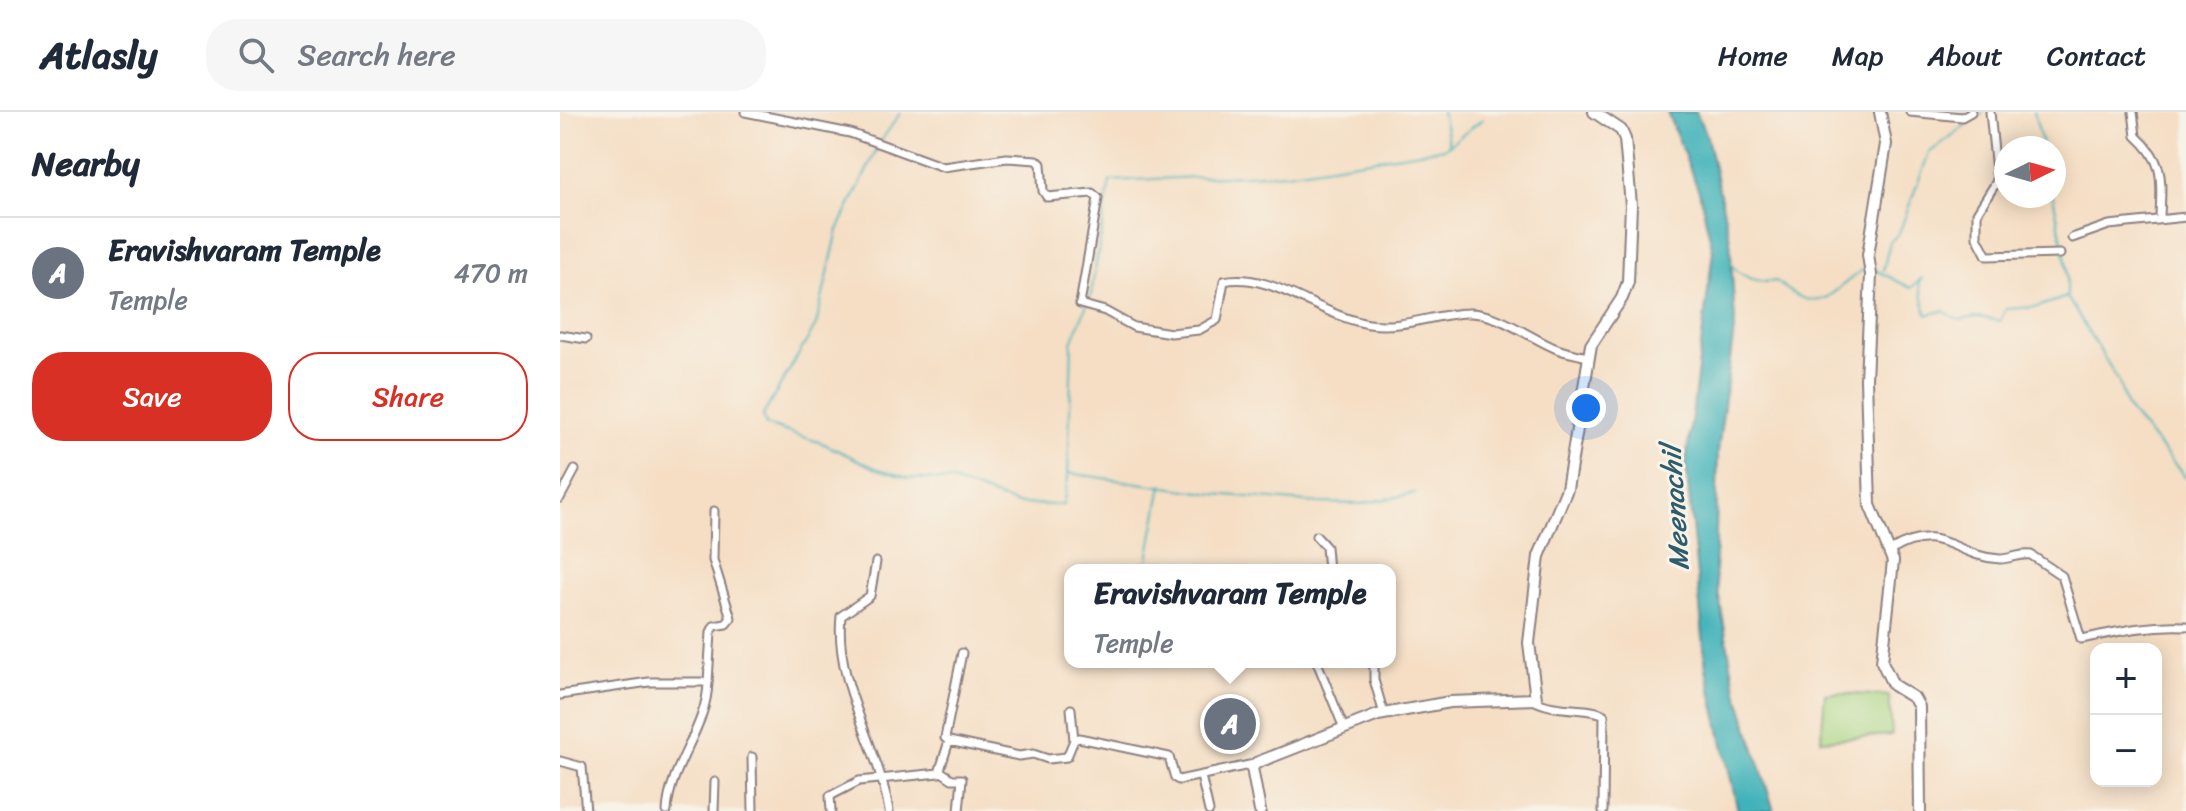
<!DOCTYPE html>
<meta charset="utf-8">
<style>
:root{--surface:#fff;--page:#f6f6f7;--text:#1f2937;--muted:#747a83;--line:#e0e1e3;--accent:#d93025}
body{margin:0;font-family:Sriracha,sans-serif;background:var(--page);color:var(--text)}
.controls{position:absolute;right:24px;bottom:24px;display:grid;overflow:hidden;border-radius:16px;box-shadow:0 4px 20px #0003}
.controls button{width:72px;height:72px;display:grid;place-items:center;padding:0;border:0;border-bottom:2px solid var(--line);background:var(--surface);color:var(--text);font:40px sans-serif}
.compass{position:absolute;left:1434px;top:24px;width:72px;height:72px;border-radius:50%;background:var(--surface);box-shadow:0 4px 20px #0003;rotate:85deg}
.you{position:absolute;left:1026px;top:296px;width:28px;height:28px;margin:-20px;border:6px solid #fff;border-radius:50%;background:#1a73e8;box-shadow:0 0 0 12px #1a73e833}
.badge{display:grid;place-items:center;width:52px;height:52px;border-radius:50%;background:var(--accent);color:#fff;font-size:26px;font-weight:700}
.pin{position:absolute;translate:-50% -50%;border:4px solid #fff;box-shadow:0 2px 8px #0006}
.popup{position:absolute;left:504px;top:452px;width:332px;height:104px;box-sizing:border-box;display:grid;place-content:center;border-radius:16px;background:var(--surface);filter:drop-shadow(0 2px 6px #0005);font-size:26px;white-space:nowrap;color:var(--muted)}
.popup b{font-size:30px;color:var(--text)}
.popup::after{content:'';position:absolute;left:50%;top:100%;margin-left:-16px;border:16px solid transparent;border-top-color:var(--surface)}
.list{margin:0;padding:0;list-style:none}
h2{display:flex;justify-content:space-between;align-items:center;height:104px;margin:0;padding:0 32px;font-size:34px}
h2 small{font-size:26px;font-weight:400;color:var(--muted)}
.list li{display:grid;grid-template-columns:52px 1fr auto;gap:24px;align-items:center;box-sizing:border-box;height:112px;padding:0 32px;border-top:2px solid var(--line)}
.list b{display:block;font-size:30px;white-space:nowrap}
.list p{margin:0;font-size:26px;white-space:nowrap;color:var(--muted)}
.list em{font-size:26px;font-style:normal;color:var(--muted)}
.actions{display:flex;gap:16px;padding:24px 32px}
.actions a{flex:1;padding:18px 0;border:2px solid var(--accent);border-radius:32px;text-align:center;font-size:28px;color:var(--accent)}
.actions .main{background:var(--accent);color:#fff}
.icon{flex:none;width:44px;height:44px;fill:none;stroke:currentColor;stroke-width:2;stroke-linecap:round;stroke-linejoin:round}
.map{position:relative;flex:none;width:1626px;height:699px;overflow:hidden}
header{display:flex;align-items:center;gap:48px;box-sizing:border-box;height:112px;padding:0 40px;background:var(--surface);border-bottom:2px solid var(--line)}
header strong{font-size:38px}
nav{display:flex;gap:44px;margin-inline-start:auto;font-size:28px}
.search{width:560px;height:72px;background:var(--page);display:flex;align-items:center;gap:20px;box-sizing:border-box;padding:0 28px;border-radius:32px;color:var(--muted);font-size:30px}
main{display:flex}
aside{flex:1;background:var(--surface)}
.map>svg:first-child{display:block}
.green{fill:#a8d582;stroke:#657c5e;stroke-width:2}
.water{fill:#41b2b9;stroke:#326a7a;stroke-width:2}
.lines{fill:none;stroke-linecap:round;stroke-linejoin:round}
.stream{stroke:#41b2b9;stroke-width:2}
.street-casing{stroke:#8c8080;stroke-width:11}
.secondary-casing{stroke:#8c8080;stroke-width:14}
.street{stroke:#fff;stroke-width:7}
.secondary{stroke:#fff;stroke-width:10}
.labels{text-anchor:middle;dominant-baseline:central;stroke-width:6;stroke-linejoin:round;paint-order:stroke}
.water-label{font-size:28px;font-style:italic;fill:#2e5c6d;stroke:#f7f3e8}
</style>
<header>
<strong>Atlasly</strong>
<div class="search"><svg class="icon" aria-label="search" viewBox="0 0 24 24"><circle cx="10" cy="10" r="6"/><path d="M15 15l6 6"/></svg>Search here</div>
<nav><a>Home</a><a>Map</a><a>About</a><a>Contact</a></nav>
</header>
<main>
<aside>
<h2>Nearby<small></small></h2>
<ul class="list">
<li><span class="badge" style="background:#6b7280">A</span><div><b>Eravishvaram Temple</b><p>Temple</p></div><em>470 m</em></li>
</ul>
<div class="actions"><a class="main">Save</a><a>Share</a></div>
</aside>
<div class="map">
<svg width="1626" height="699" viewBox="0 0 1626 699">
<rect width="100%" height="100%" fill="#f7f3e8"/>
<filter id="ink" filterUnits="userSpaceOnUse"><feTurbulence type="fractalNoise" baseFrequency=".0125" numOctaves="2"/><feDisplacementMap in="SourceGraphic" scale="16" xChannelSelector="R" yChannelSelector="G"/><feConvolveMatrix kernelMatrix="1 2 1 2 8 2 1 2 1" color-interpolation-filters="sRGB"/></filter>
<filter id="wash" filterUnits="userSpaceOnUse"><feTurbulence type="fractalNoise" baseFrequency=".006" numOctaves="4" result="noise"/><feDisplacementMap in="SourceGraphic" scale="32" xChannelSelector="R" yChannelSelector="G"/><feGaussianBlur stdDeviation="1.8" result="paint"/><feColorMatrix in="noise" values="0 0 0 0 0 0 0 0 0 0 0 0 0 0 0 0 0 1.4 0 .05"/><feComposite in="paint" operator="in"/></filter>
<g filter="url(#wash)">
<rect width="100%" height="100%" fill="#f5dec4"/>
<path class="green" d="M1276 581 1329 584 1332 623 1261 628 1265 582Z"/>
<path class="water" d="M1107 0H1136L1147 25 1170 127 1175 210 1158 339 1155 462 1174 569 1214 699H1178L1146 556 1126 351 1153 139 1139 79Z"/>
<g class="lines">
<g class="stream">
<path d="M882 0 889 33"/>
<path d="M1474 0 1483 36"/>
<path d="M321 29 341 0"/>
<path d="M318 35 278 118 256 213 203 303 206 313 262 331 315 356 348 366 393 369 456 392 503 393 508 366 512 230 531 182 550 69 727 61 885 36 923 7"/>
<path d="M1493 84 1507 154V183"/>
<path d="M1171 150C1177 165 1202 172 1216 169 1263 208 1267 181 1305 156"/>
<path d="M1315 158 1351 176 1362 166 1359 171 1367 203 1383 199 1399 208 1417 205 1440 209 1446 197 1477 195 1507 185 1558 268 1567 296 1626 366"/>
<path d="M1323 158 1330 130 1339 121 1369 41 1423 0"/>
<path d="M508 361 655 382 758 391 801 392 856 381"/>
<path d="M586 458 602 373"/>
</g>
</g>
</g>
<g filter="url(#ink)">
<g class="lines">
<defs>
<g id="street">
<path d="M185 0 290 21 383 55 447 46 477 48 481 52 483 79 487 85 532 81 538 86 520 192 545 199 574 215 611 221 639 218 657 208 664 169C712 159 759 204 809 212 844 217 873 202 907 201 937 199 971 227 997 237 1007 241 1018 242 1027 245"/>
<path d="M1350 0 1402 5 1411 0"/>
<path d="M1430 0 1437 69 1417 101V125L1427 144 1500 142"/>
<path d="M1573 0 1576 24C1606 51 1601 69 1600 106"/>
<path d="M1512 126 1549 113 1626 105"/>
<path d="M0 223 26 227"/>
<path d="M0 386 15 358"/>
<path d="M756 424 766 435 768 458"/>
<path d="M1332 438C1381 409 1395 445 1440 447 1451 447 1460 441 1471 443L1502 464 1521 527C1556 520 1589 512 1626 514"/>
<path d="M316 450 310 484 281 504C274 572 319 634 329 699"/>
<path d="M757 550 783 614"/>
<path d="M814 550V568L824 602"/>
<path d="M148 570 151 520 154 514 166 512 171 506 153 448 154 399"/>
<path d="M0 583 89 570H148C147 617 110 652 107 699"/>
<path d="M973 588C997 601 1030 594 1044 603L1043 699"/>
<path d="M511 597 514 628"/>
<path d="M389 629 385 626 402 541"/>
<path d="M192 645 193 699"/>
<path d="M0 649 22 655 26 699"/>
<path d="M380 659 392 667H402L399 699"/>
<path d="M641 664 649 699"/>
<path d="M154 699 155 670"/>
<path d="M271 699 270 684 299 669 379 661 389 629 459 644 473 642 488 647 507 645 514 628 519 626 609 645 615 666 619 668 694 652"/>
</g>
<g id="secondary">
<path d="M1320 0 1326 32 1308 143 1311 163 1306 267 1310 393 1333 449 1322 550 1333 573 1354 586 1359 595 1360 699"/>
<path d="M700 699 692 656 696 651 818 603 890 590 976 587 969 531 979 444 1007 377 1031 233 1062 186 1068 170 1071 93 1065 27 1061 18 1034 0"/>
</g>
</defs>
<use href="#street" class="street-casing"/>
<use href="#secondary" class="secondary-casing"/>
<use href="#street" class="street"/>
<use href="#secondary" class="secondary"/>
</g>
</g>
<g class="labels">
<g class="water-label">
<text transform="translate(1115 396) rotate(-94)">Meenachil</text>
</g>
</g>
</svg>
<div class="controls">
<button>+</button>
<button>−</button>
</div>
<svg class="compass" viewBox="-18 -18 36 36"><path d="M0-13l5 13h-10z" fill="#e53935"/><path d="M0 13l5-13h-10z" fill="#747a83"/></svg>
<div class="you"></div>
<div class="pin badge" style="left:670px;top:612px;background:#6b7280">A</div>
<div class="popup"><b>Eravishvaram Temple</b>Temple</div>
</div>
</main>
